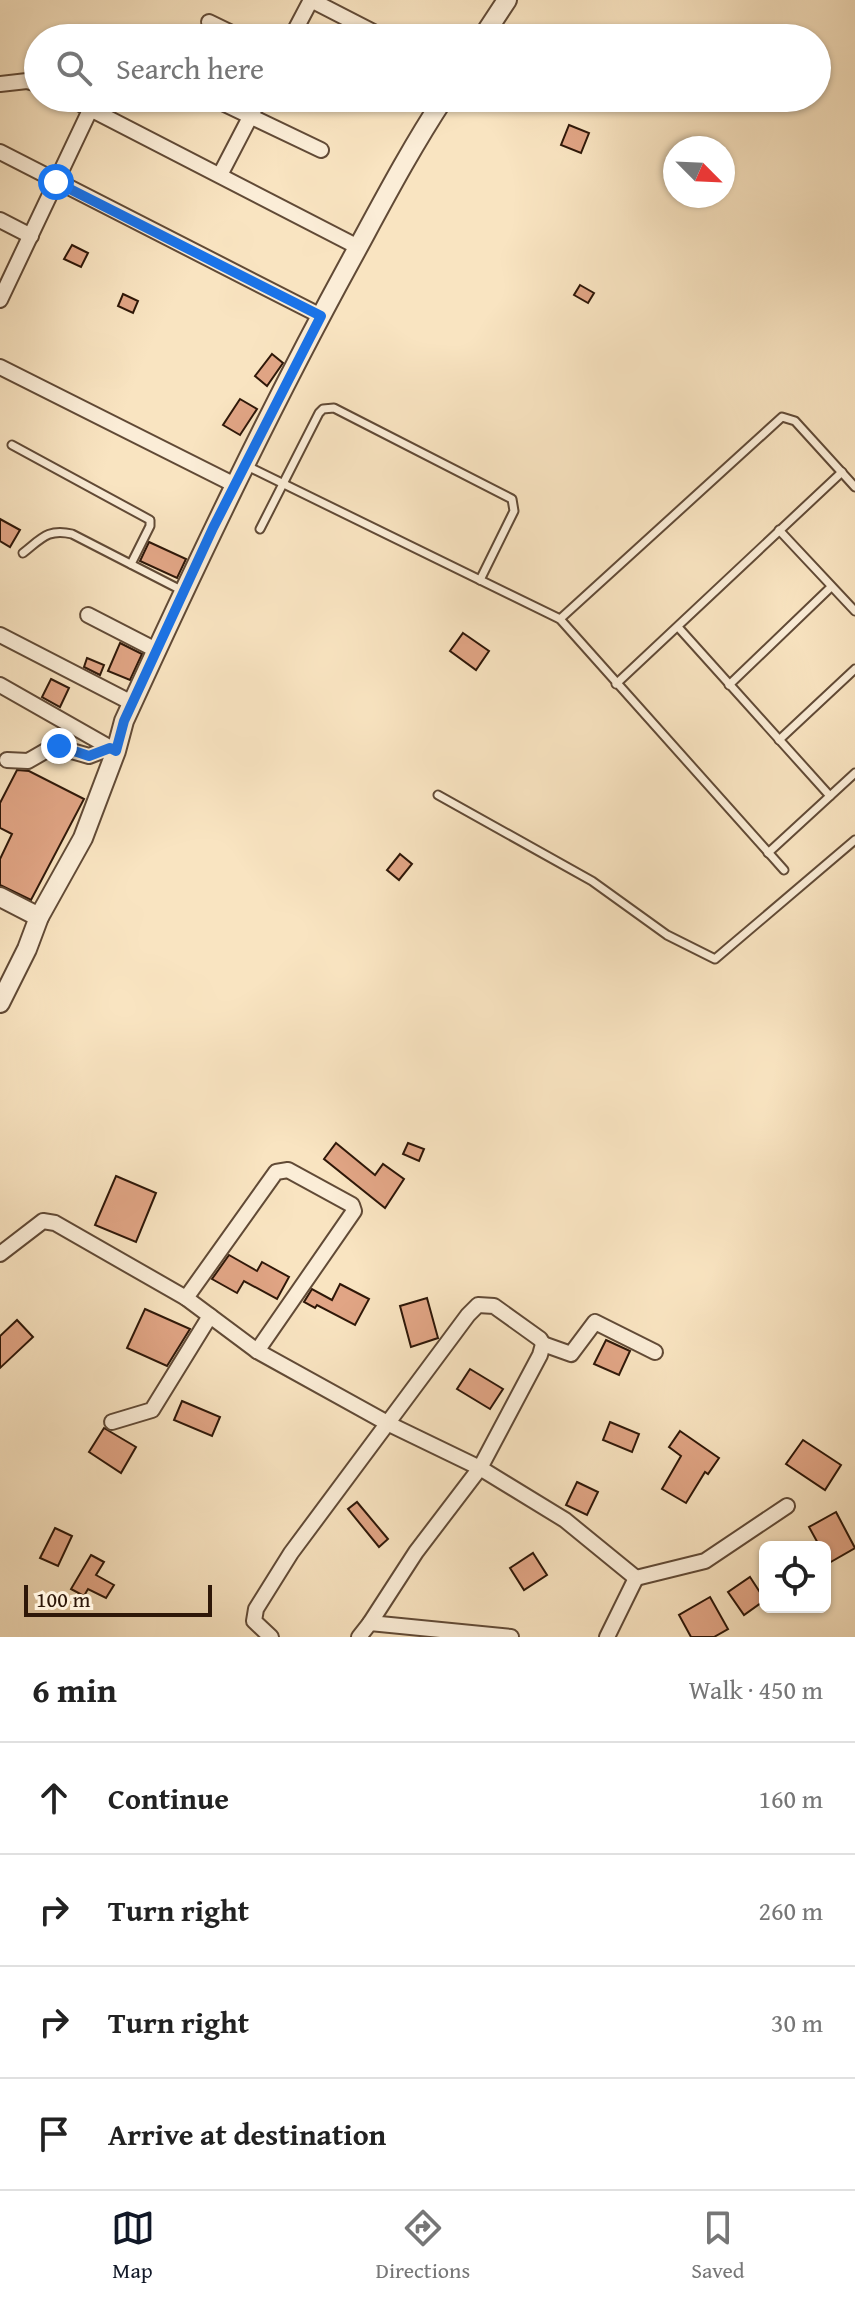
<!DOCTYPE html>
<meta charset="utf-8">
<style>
:root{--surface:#fff;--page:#f6f6f6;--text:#222;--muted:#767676;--line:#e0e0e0;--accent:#111827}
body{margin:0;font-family:"Gentium Book Plus",serif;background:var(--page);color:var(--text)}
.controls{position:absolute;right:24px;bottom:24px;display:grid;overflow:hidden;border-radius:12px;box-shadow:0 2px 6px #0004}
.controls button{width:72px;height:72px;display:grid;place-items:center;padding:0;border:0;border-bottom:2px solid var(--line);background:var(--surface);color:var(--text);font:40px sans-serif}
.compass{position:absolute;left:663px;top:136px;width:72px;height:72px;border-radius:50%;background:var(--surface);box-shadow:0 2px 6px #0004;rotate:114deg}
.scale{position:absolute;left:24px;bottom:20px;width:188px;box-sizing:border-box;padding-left:8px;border:4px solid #2e1708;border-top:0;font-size:22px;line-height:28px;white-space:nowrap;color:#2e1708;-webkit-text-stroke:6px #fbedd7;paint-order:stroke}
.stop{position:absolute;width:24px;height:24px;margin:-18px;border:6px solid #1a73e8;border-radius:50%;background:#fff}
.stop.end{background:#1a73e8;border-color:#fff;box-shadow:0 2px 8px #0008}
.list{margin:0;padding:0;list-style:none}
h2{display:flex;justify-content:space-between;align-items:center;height:104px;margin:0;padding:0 32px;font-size:34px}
h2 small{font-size:26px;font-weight:400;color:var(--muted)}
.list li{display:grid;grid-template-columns:52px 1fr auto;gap:24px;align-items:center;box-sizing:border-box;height:112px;padding:0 32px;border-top:2px solid var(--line)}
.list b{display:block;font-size:30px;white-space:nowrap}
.list em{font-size:26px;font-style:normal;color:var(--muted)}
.icon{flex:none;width:44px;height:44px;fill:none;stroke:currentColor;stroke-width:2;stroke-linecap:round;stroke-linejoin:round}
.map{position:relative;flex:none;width:855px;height:1637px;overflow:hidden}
.search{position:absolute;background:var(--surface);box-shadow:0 2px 6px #0004;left:24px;right:24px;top:24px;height:88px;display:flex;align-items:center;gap:20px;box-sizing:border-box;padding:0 28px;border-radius:44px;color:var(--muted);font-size:30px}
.sheet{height:552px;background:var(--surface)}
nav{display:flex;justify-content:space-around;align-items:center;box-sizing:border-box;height:112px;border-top:2px solid var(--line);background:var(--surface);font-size:22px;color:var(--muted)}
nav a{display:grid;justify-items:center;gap:4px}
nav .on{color:var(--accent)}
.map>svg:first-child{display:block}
.building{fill:#e1a585;stroke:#2e1708;stroke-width:2}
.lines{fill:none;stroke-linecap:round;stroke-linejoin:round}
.service-casing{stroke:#614a36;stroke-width:11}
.minor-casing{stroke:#614a36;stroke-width:18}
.tertiary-casing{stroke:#614a36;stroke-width:22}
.service{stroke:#fbedd7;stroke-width:7}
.minor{stroke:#fbedd7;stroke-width:14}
.tertiary{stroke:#fbedd7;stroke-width:18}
.route{stroke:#1a73e8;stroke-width:10}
</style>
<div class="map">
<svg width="855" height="1637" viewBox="0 0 855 1637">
<rect width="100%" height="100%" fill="#f9e4c1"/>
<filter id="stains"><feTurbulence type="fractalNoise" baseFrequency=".0025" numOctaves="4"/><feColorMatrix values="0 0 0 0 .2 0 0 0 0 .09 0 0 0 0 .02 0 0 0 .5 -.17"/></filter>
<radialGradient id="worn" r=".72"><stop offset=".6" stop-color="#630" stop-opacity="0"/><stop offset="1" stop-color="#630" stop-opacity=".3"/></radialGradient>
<g class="building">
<path d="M569 125 589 133 581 153 561 145Z"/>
<path d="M72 245 88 253 81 267 64 259Z"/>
<path d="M580 285 594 293 588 303 574 295Z"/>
<path d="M123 294 138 301 133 313 118 306Z"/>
<path d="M272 354 283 363 267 386 255 376Z"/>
<path d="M240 399 257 409 240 435 223 425Z"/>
<path d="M0 519 20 530 10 547 0 541Z"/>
<path d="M149 542 186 559 177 578 140 561Z"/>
<path d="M463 633 489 651 476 670 450 651Z"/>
<path d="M120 643 142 654 130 680 108 671Z"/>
<path d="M87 658 104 665 100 675 84 667Z"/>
<path d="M51 679 69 688 60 707 42 697Z"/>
<path d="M17 770 29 771 84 799 31 900 0 885V859L12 834 0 828V803Z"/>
<path d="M400 854 412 864 399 880 387 870Z"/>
<path d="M336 1143 375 1175 383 1164 404 1179 385 1208 324 1159Z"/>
<path d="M408 1143 424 1149 419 1161 403 1154Z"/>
<path d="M116 1176 156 1193 136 1242 95 1225Z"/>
<path d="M229 1255 257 1271 262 1262 289 1277 277 1299 244 1281 237 1293 212 1279Z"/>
<path d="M340 1284 369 1299 355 1325 317 1305 315 1308 304 1302 312 1289 332 1300Z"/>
<path d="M427 1298 438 1338 411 1347 400 1306Z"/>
<path d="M145 1309 190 1329 167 1366 127 1348Z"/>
<path d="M17 1320 33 1337 0 1368V1336Z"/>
<path d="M606 1340 630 1351 619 1375 594 1364Z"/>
<path d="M470 1369 503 1389 490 1409 457 1389Z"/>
<path d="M182 1401 220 1417 212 1436 174 1420Z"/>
<path d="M610 1422 639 1434 632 1452 603 1440Z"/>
<path d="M104 1428 136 1447 121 1473 89 1452Z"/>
<path d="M680 1431 719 1458 708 1474 705 1472 686 1503 662 1489 681 1456 669 1447Z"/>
<path d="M803 1440 841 1465 825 1490 786 1464Z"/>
<path d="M577 1482 598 1492 587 1515 566 1505Z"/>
<path d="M357 1502 388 1539 379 1547 348 1509Z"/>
<path d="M836 1512 855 1548 829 1563 825 1556V1547H820L809 1527Z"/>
<path d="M55 1528 72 1536 58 1566 40 1558Z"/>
<path d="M533 1553 547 1575 524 1590 510 1568Z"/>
<path d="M91 1555 104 1562 96 1575 114 1585 106 1598 88 1589 84 1596 71 1589Z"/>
<path d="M750 1577 765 1600 744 1615 728 1592Z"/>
<path d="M710 1597 728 1629 714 1637H691L679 1615Z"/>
</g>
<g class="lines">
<defs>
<g id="service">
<path d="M12 445 150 520V526L131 564"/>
<path d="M247 466 560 619 784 870"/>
<path d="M260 529 319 413 323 409 334 408 512 499 514 511 480 580"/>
<path d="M779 530 855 611"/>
<path d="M23 553C41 539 48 528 72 534L183 591"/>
<path d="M560 619 782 417 795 421 855 487"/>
<path d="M678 627 830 796"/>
<path d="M616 684 842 472"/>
<path d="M729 685 831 587"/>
<path d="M779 740 855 669"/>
<path d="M438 795 592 881 667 935 715 959 855 840"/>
<path d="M768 853 855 773"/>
</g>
<g id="minor">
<path d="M311 0 385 38"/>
<path d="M209 22 242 38"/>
<path d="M291 38 311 0"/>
<path d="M0 84 27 81 38 84"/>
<path d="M69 98 358 247"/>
<path d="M212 98 321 150"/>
<path d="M363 98 365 99"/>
<path d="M0 152 321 316"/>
<path d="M220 175 260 98"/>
<path d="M0 220 31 236"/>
<path d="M0 300 91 108"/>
<path d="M0 367 235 485"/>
<path d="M88 615 156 650"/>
<path d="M0 635 132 703"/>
<path d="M0 685 116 751"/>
<path d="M7 760 28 761 54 746 89 756 110 748"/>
<path d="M0 1254 43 1221 55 1223 186 1298 257 1351 389 1424 480 1468 565 1520 636 1578 607 1637"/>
<path d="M186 1298 276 1172 288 1170 352 1205 354 1211 257 1351"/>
<path d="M543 1344 571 1354 595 1322 655 1352"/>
<path d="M112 1422 152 1410 210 1316"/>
<path d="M636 1578 705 1561 787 1506"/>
<path d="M271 1637 254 1621 256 1609 291 1553 468 1315 478 1305 494 1306 540 1339 543 1344 540 1355 480 1468 416 1552 370 1623"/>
<path d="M359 1637 370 1623 511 1637"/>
</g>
<g id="tertiary">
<path d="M482 38 507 0"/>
<path d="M0 897 39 917"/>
<path d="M0 1003 27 949 39 917 83 838 116 751 124 721C195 566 268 412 350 262 380 207 409 151 444 98"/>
</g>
</defs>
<use href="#service" class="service-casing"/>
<use href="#minor" class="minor-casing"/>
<use href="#tertiary" class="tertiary-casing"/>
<use href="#service" class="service"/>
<use href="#minor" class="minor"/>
<use href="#tertiary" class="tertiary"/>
</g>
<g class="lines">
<path class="route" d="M56 182 321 316 213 528 124 721 116 751 110 748 89 756 59 746"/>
</g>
<rect width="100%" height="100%" filter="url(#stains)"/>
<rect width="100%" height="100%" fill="url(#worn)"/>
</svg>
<div class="controls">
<button><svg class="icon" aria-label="locate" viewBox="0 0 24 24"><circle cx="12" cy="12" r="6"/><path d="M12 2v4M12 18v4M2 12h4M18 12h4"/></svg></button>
</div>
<svg class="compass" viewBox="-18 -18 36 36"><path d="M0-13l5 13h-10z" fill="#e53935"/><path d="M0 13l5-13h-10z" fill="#767676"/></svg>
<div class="scale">100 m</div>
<div class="stop" style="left:56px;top:182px"></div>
<div class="stop end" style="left:59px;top:746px"></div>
<div class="search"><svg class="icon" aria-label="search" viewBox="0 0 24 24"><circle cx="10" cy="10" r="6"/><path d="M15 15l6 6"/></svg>Search here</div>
</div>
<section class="sheet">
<h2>6 min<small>Walk · 450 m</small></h2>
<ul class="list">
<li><svg class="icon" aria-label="ahead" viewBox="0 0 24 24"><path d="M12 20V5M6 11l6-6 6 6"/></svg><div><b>Continue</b></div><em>160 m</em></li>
<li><svg class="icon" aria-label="right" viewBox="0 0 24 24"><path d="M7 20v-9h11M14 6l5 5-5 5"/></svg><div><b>Turn right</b></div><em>260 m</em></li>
<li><svg class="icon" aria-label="right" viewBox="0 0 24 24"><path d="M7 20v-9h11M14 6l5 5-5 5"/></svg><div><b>Turn right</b></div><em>30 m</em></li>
<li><svg class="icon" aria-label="arrive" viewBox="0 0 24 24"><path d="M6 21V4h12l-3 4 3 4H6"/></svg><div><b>Arrive at destination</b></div></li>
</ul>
</section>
<nav>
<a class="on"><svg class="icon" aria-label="map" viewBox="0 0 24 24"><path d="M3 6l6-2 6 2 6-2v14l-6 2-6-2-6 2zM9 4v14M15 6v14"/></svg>Map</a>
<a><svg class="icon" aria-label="directions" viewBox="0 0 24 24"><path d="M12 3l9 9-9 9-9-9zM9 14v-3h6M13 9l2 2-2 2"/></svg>Directions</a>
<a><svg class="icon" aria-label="saved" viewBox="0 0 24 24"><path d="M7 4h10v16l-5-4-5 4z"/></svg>Saved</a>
</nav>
